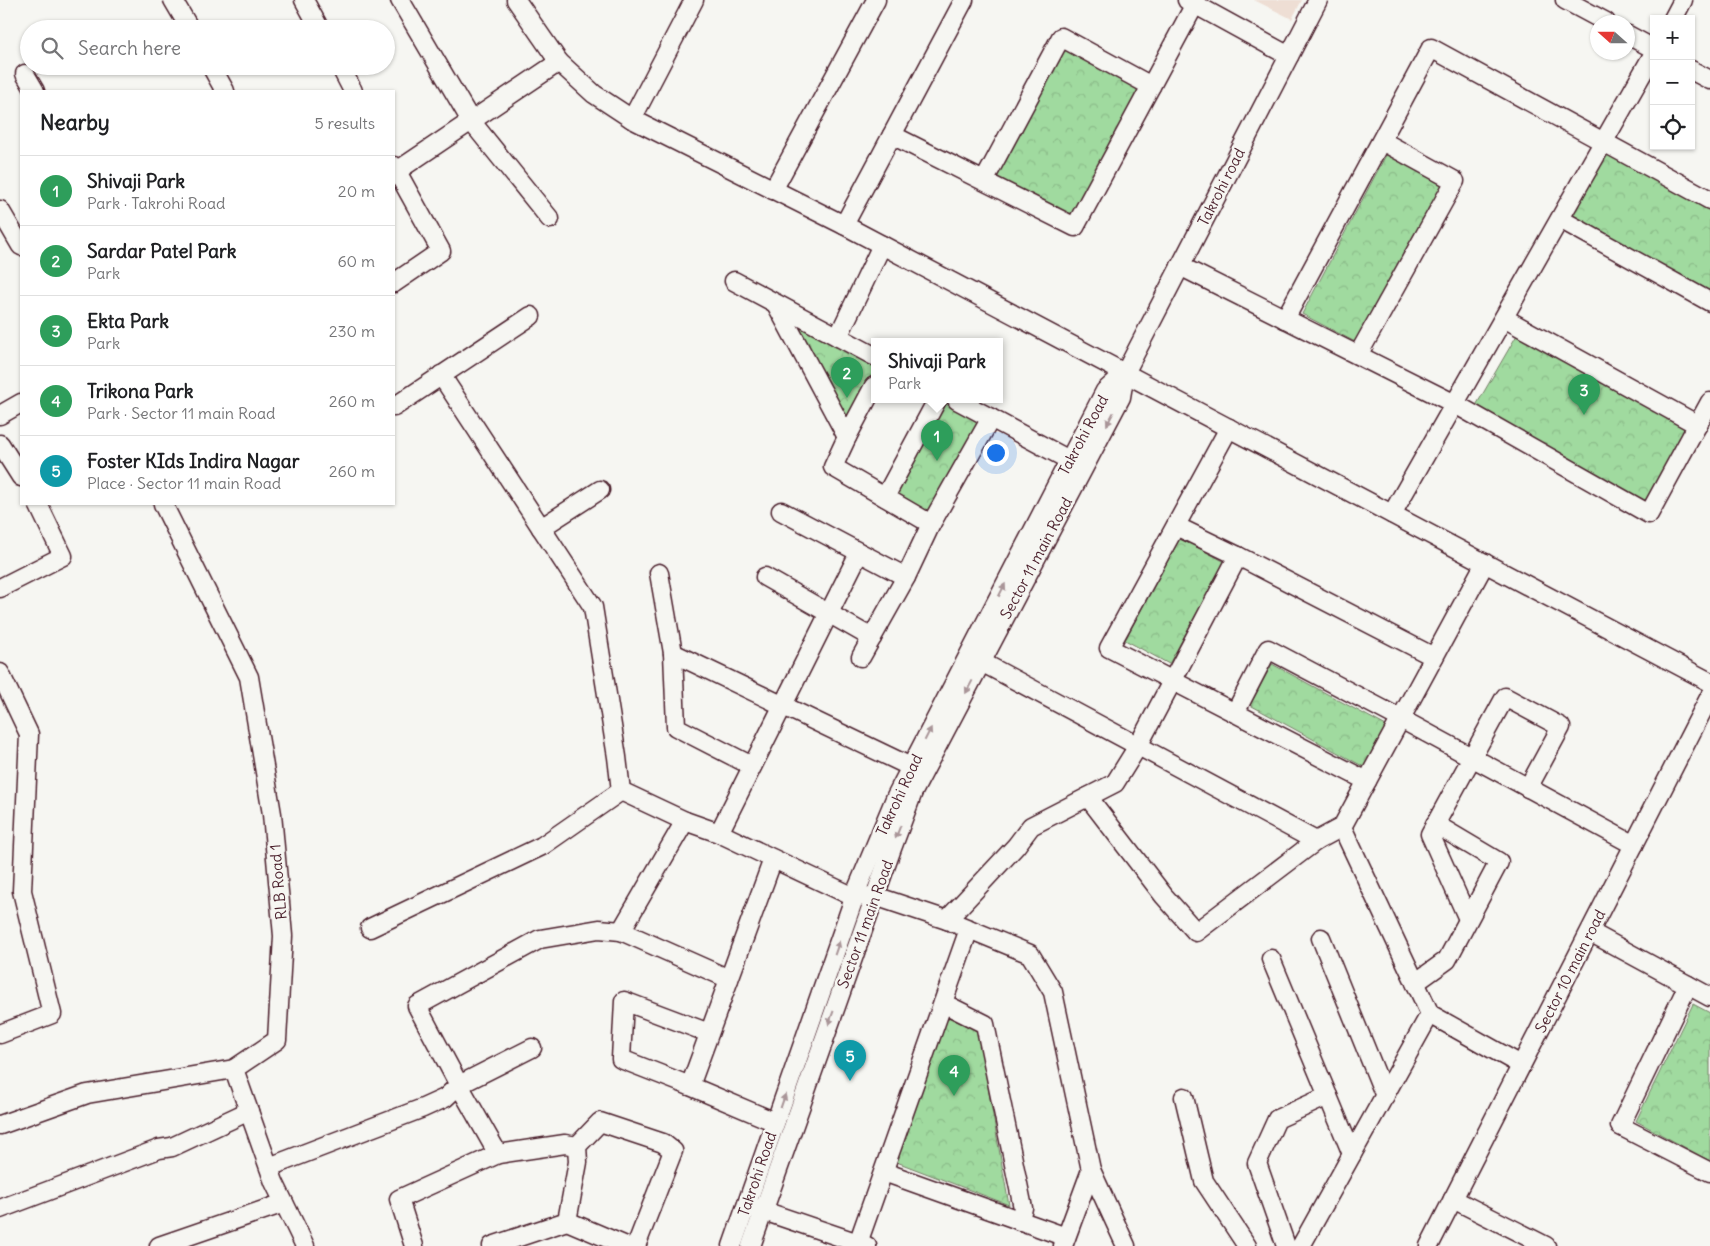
<!DOCTYPE html>
<meta charset="utf-8">
<style>
:root{--surface:#fff;--page:#f6f6f6;--text:#202124;--muted:#757577;--line:#e0e0e0;--accent:#111827}
body{margin:0;font-family:Delius,sans-serif;background:var(--page);color:var(--text)}
.controls{position:absolute;right:15px;top:15px;display:grid;overflow:hidden;border-radius:0px;box-shadow:0 1px 4px #0004}
.controls button{width:45px;height:45px;display:grid;place-items:center;padding:0;border:0;border-bottom:1px solid var(--line);background:var(--surface);color:var(--text);font:25px sans-serif}
.compass{position:absolute;left:1590px;top:15px;width:45px;height:45px;border-radius:50%;background:var(--surface);box-shadow:0 1px 4px #0004;rotate:291deg}
.you{position:absolute;left:995px;top:452px;width:18px;height:18px;margin:-12px;border:4px solid #fff;border-radius:50%;background:#1a73e8;box-shadow:0 0 0 8px #1a73e833}
.badge{display:grid;place-items:center;width:32px;height:32px;border-radius:50%;background:var(--accent);color:#fff;font-size:16px;font-weight:700}
.pin{position:absolute;translate:-50% -41px;filter:drop-shadow(0 1px 2px #0008)}
.pin::after{content:'';position:absolute;top:26px;width:18px;height:15px;background:inherit;clip-path:polygon(0 0,100% 0,50% 100%)}
.popup{position:absolute;left:871px;top:338px;width:132px;height:65px;box-sizing:border-box;display:grid;place-content:center;border-radius:0px;background:var(--surface);filter:drop-shadow(0 1px 4px #0005);font-size:16px;white-space:nowrap;color:var(--muted)}
.popup b{font-size:19px;color:var(--text)}
.popup::after{content:'';position:absolute;left:50%;top:100%;margin-left:-10px;border:10px solid transparent;border-top-color:var(--surface)}
.list{margin:0;padding:0;list-style:none}
h2{display:flex;justify-content:space-between;align-items:center;height:65px;margin:0;padding:0 20px;font-size:21px}
h2 small{font-size:16px;font-weight:400;color:var(--muted)}
.list li{display:grid;grid-template-columns:32px 1fr auto;gap:15px;align-items:center;box-sizing:border-box;height:70px;padding:0 20px;border-top:1px solid var(--line)}
.list b{display:block;font-size:19px;white-space:nowrap}
.list p{margin:0;font-size:16px;white-space:nowrap;color:var(--muted)}
.list em{font-size:16px;font-style:normal;color:var(--muted)}
.icon{flex:none;width:28px;height:28px;fill:none;stroke:currentColor;stroke-width:2;stroke-linecap:round;stroke-linejoin:round}
.map{position:relative;flex:none;width:1710px;height:1246px;overflow:hidden}
.search{position:absolute;background:var(--surface);box-shadow:0 1px 4px #0004;left:20px;top:20px;width:375px;height:55px;display:flex;align-items:center;gap:12px;box-sizing:border-box;padding:0 18px;border-radius:28px;color:var(--muted);font-size:19px}
.panel{position:absolute;background:var(--surface);box-shadow:0 1px 4px #0004;left:20px;top:90px;width:375px;height:415px;border-radius:0px}
.map>svg:first-child{display:block}
.built{fill:#eeded4}
.park{fill:url(#park-crowns);stroke:#757c65}
.lines{fill:none;stroke-linecap:round;stroke-linejoin:round}
.minor-casing{stroke:#4a1f2b;stroke-width:21}
.minor{stroke:#f6f6f2;stroke-width:18}
.oneway{fill:#a99598}
.labels{text-anchor:middle;dominant-baseline:central;stroke-width:5;stroke-linejoin:round;paint-order:stroke}
.street-label{font-size:15px;fill:#4a1f2b;stroke:#f6f6f2}
</style>
<div class="map">
<svg width="1710" height="1246" viewBox="0 0 1710 1246">
<defs>
<pattern id="park-crowns" width="20" height="18" patternUnits="userSpaceOnUse" patternTransform="scale(1.25)"><rect width="20" height="18" fill="#a0da9f"/><path d="M2 6a3 3 0 1 1 6 0M12 15a3 3 0 1 1 6 0" fill="none" stroke="#8bbb89"/></pattern>
</defs>
<rect width="100%" height="100%" fill="#f6f6f2"/>
<filter id="ink" filterUnits="userSpaceOnUse"><feTurbulence type="fractalNoise" baseFrequency=".02" numOctaves="2"/><feDisplacementMap in="SourceGraphic" scale="10" xChannelSelector="R" yChannelSelector="G"/><feConvolveMatrix kernelMatrix="1 2 1 2 8 2 1 2 1" color-interpolation-filters="sRGB"/></filter>
<g filter="url(#ink)">
<path class="built" d="M1254 0H1302L1292 19Z"/>
<g class="park">
<path d="M1062 46 1141 88 1071 218 995 180Z"/>
<path d="M1606 153 1710 208V294L1571 216Z"/>
<path d="M1386 155 1444 182 1355 342 1302 314Z"/>
<path d="M789 320 874 364V376L847 429Z"/>
<path d="M1521 328 1695 422 1648 508 1474 409Z"/>
<path d="M944 403 982 424 929 518 894 497Z"/>
<path d="M1180 538 1225 562 1169 664 1125 640Z"/>
<path d="M1272 664 1388 727 1366 768 1250 705Z"/>
<path d="M1693 1004 1710 1013V1161L1636 1121Z"/>
<path d="M946 1016 978 1031 1009 1205 894 1161Z"/>
</g>
<g class="lines">
<defs>
<g id="minor">
<path d="M173 0 190 29"/>
<path d="M304 0 320 29"/>
<path d="M400 0 471 121 550 219"/>
<path d="M516 0 559 62"/>
<path d="M1187 0 1289 56"/>
<path d="M1565 0 1606 22"/>
<path d="M1673 19 1683 0"/>
<path d="M1628 35 1654 49"/>
<path d="M211 66 225 91"/>
<path d="M340 66 353 91"/>
<path d="M1691 70 1710 80"/>
<path d="M25 74 35 91"/>
<path d="M1151 86 1195 4"/>
<path d="M632 119 694 0"/>
<path d="M892 135 1075 227 1151 86 1061 37 984 181"/>
<path d="M394 166 441 251 394 283"/>
<path d="M394 173 559 62 594 94 632 119 844 225 1710 682"/>
<path d="M773 190 876 0"/>
<path d="M0 210 21 246"/>
<path d="M1560 219 1710 302"/>
<path d="M844 225 964 0"/>
<path d="M1180 266 1455 404 1649 514 1710 402"/>
<path d="M734 281 874 356"/>
<path d="M776 304 847 437 874 386"/>
<path d="M1504 318 1698 425"/>
<path d="M1285 319 1431 48 1710 200"/>
<path d="M838 337 882 245"/>
<path d="M1358 355 1455 181 1382 141"/>
<path d="M441 375 593 607 617 757 621 791 685 821"/>
<path d="M957 400 1069 460"/>
<path d="M394 407 531 316"/>
<path d="M0 415 21 403"/>
<path d="M1229 428 1109 648 1367 781"/>
<path d="M847 437 833 467 931 524 991 418"/>
<path d="M0 444 21 477"/>
<path d="M885 497 937 400"/>
<path d="M163 504 249 677 272 814 283 936 277 1040 234 1069 274 1182 305 1246"/>
<path d="M781 511 906 577 931 524"/>
<path d="M1392 514 1654 53"/>
<path d="M1176 526 1238 556 1434 657"/>
<path d="M541 528 600 490"/>
<path d="M859 553 719 833 854 897 875 896 947 920 1030 954 1053 992 1091 1170 1126 1246"/>
<path d="M1485 563 1342 827 1430 1014 1521 1065"/>
<path d="M659 573 673 653 676 727 752 766"/>
<path d="M765 577 872 638"/>
<path d="M0 588 63 556 38 504"/>
<path d="M673 653 911 767"/>
<path d="M861 657 906 577"/>
<path d="M972 657 1316 841 1342 827"/>
<path d="M0 673 29 734 22 891 52 1014 0 1034"/>
<path d="M1235 713 1268 649 1401 719 1634 845"/>
<path d="M1088 797 1164 896 1196 932 1316 841"/>
<path d="M719 833 685 821 621 931 729 979"/>
<path d="M773 859 690 1086 775 1122"/>
<path d="M1468 919 1430 834 1505 697 1561 727 1528 788"/>
<path d="M947 920 1016 846 1031 826 1115 783 1138 746 1238 556"/>
<path d="M370 928 542 846 621 791"/>
<path d="M1590 932 1710 997"/>
<path d="M1321 938 1385 1096"/>
<path d="M1271 959 1352 1154"/>
<path d="M1415 983 1447 960 1499 862 1435 824"/>
<path d="M1688 985 1620 1126 1710 1172"/>
<path d="M943 1003 985 1024 1023 1208 1019 1221"/>
<path d="M532 1048 459 1085 417 1006 540 939 599 929 621 931"/>
<path d="M690 1086 621 1059 624 1001 709 1033"/>
<path d="M1184 1097 1204 1181 1247 1246"/>
<path d="M0 1125 87 1094 234 1069"/>
<path d="M269 1167 423 1108 445 1098 459 1085 498 1154"/>
<path d="M884 1172 1066 1237"/>
<path d="M1453 1199 1546 1246"/>
<path d="M752 1207 867 1246"/>
<path d="M0 1209 159 1149 172 1147 249 1111"/>
<path d="M567 1221 578 1162 577 1146 600 1122 663 1143 673 1151 636 1246"/>
<path d="M858 1243 969 929"/>
<path d="M159 1246 284 1203"/>
<path d="M414 1246 399 1199 498 1154 565 1144 577 1146"/>
<path d="M492 1246 567 1221 626 1246"/>
<path d="M732 1246 858 887 896 796 1105 391 1125 373"/>
<path d="M751 1246 891 851 913 792 1121 397 1125 373 1318 0"/>
<path d="M1063 1246 1091 1170"/>
<path d="M1286 1246 1257 1163 1277 1119 1328 1096"/>
<path d="M1301 1246 1430 1014"/>
<path d="M1429 1246 1710 696"/>
</g>
</defs>
<use href="#minor" class="minor-casing"/>
<use href="#minor" class="minor"/>
</g>
<defs><path id="oneway-solid" d="M-6-.8H1V-3.2L6.5 0L1 3.2V.8H-6Z" transform="scale(1.25)"/></defs>
<g class="oneway">
<use href="#oneway-solid" transform="translate(1110 419) rotate(118)"/>
<use href="#oneway-solid" transform="translate(1002 590) rotate(-63)"/>
<use href="#oneway-solid" transform="translate(969 687) rotate(118)"/>
<use href="#oneway-solid" transform="translate(928 734) rotate(-63)"/>
<use href="#oneway-solid" transform="translate(898 832) rotate(111)"/>
<use href="#oneway-solid" transform="translate(837 948) rotate(-71)"/>
<use href="#oneway-solid" transform="translate(831 1018) rotate(110)"/>
<use href="#oneway-solid" transform="translate(783 1101) rotate(-71)"/>
</g>
</g>
<g class="labels">
<g class="street-label">
<text transform="translate(1221 187) rotate(-63)">Takrohi road</text>
<text transform="translate(1083 435) rotate(-62)">Takrohi Road</text>
<text transform="translate(1036 558) rotate(-62)">Sector 11 main Road</text>
<text transform="translate(899 795) rotate(-65)">Takrohi Road</text>
<text transform="translate(278 882) rotate(-95)">RLB Road 1</text>
<text transform="translate(865 924) rotate(-70)">Sector 11 main Road</text>
<text transform="translate(1570 971) rotate(-63)">Sector 10 main road</text>
<text transform="translate(757 1174) rotate(-71)">Takrohi Road</text>
</g>
</g>
</svg>
<div class="controls">
<button>+</button>
<button>−</button>
<button><svg class="icon" aria-label="locate" viewBox="0 0 24 24"><circle cx="12" cy="12" r="6"/><path d="M12 2v4M12 18v4M2 12h4M18 12h4"/></svg></button>
</div>
<svg class="compass" viewBox="-18 -18 36 36"><path d="M0-13l5 13h-10z" fill="#e53935"/><path d="M0 13l5-13h-10z" fill="#757577"/></svg>
<div class="you"></div>
<div class="pin badge" style="left:937px;top:461px;background:#2e9e5b">1</div>
<div class="popup"><b>Shivaji Park</b>Park</div>
<div class="pin badge" style="left:847px;top:398px;background:#2e9e5b">2</div>
<div class="pin badge" style="left:1584px;top:415px;background:#2e9e5b">3</div>
<div class="pin badge" style="left:954px;top:1096px;background:#2e9e5b">4</div>
<div class="pin badge" style="left:850px;top:1081px;background:#0f9aa8">5</div>
<div class="search"><svg class="icon" aria-label="search" viewBox="0 0 24 24"><circle cx="10" cy="10" r="6"/><path d="M15 15l6 6"/></svg>Search here</div>
<section class="panel">
<h2>Nearby<small>5 results</small></h2>
<ul class="list">
<li><span class="badge" style="background:#2e9e5b">1</span><div><b>Shivaji Park</b><p>Park · Takrohi Road</p></div><em>20 m</em></li>
<li><span class="badge" style="background:#2e9e5b">2</span><div><b>Sardar Patel Park</b><p>Park</p></div><em>60 m</em></li>
<li><span class="badge" style="background:#2e9e5b">3</span><div><b>Ekta Park</b><p>Park</p></div><em>230 m</em></li>
<li><span class="badge" style="background:#2e9e5b">4</span><div><b>Trikona Park</b><p>Park · Sector 11 main Road</p></div><em>260 m</em></li>
<li><span class="badge" style="background:#0f9aa8">5</span><div><b>Foster KIds Indira Nagar</b><p>Place · Sector 11 main Road</p></div><em>260 m</em></li>
</ul>
</section>
</div>
